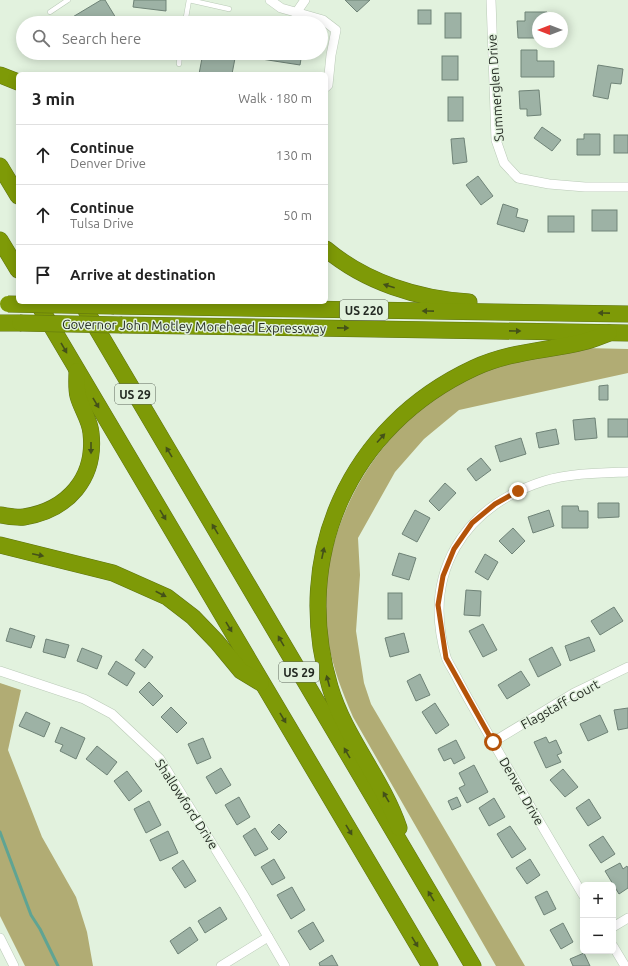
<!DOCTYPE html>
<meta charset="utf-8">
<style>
:root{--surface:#fff;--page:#f6f6f6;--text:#222;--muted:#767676;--line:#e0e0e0}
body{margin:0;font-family:Ubuntu,sans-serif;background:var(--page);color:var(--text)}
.controls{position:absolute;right:12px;bottom:12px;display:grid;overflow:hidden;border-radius:6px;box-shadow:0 2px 10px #0003}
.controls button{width:36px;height:36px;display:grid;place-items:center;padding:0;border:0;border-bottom:1px solid var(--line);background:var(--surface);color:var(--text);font:20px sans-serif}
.compass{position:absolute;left:532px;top:12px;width:36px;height:36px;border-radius:50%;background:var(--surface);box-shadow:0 2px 10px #0003;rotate:270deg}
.stop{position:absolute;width:12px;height:12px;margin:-9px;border:3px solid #b45309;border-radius:50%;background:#fff}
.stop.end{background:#b45309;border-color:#fff;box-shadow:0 1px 4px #0008}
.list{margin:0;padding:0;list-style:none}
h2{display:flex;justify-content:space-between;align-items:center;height:52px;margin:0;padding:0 16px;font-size:17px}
h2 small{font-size:13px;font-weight:400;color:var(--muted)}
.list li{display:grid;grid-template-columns:26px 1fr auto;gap:12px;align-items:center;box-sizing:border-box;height:60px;padding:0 16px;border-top:1px solid var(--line)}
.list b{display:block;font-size:15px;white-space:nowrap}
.list p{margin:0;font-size:13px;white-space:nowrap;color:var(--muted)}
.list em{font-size:13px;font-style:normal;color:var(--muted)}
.icon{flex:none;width:22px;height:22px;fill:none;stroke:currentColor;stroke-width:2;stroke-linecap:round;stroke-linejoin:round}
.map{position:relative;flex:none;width:628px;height:966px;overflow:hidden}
.search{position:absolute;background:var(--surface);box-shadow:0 2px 10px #0003;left:16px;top:16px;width:312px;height:44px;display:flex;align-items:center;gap:10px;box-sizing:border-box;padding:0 14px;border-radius:22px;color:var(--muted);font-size:15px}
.panel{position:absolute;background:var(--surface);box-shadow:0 2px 10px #0003;left:16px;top:72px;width:312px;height:232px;border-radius:6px}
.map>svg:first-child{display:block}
.forest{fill:#b1ac74}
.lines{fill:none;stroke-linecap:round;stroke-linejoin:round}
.stream{stroke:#5fa493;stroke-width:3}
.building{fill:#9db2a5;stroke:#6f8377}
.service-casing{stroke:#bacab7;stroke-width:5.5}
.minor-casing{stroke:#bacab7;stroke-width:10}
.motorway-casing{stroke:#5e7311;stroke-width:17}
.service{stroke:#fff;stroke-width:4.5}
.minor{stroke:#fff;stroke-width:9}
.motorway{stroke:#7e9a07;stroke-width:16}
.motorway-bridge-casing{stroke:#5e7311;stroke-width:17;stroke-linecap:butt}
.motorway-bridge{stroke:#7e9a07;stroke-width:16}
.oneway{fill:#445119}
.route{stroke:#b45309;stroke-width:5}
.labels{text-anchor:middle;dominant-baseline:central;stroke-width:3;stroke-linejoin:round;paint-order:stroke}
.shield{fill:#e2f2de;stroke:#5d665b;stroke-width:1}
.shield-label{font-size:12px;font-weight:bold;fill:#242a23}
.street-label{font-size:13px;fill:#242a23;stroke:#e2f2de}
</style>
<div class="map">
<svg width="628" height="966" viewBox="0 0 628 966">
<rect width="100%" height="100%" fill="#e2f2de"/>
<g class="forest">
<path d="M585 348 628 349V373L459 410 424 439 395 472 358 538 360 575 356 631 364 683 371 704 525 966H496L353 717C342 691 333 669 328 640 311 538 374 425 466 380 504 361 544 356 585 348Z"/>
<path d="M0 683 21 690 8 750 42 837 76 897 87 932 93 966H25L0 916Z"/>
</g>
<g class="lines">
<path class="stream" d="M0 832 31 915 40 929 58 966"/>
</g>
<g class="building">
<path d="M101 0H105L119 23H68L66 21Z"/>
<path d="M134 0H166V11L133 7Z"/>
<path d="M345 0H370L357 12Z"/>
<rect x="418" y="10" width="13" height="14"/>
<path d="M525 12H547V18H538V38H518L517 21H525Z"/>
<rect x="445" y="13" width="16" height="25"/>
<path d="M521 50H537V61H554V77H521Z"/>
<path d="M203 53H236L232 74H199Z"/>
<path d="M255 53H302L300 65 255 58Z"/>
<rect x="442" y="56" width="16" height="24"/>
<path d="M598 65 623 69 621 84 611 83 608 99 593 96Z"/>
<path d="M539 90 541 115 527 116V109H520L519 91Z"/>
<rect x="448" y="97" width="15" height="24"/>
<path d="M542 127 561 140 552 151 534 138Z"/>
<path d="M584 134H600V155H577V139H584Z"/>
<rect x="614" y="135" width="14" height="18"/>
<path d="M464 138 467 162 453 164 451 139Z"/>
<path d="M478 176 493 196 481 205 466 185Z"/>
<path d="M503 204 518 209 516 217 528 220 524 232 497 224Z"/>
<rect x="592" y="210" width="25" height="21"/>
<rect x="548" y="216" width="26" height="16"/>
<path d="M608 385V400H599V386Z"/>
<path d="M595 418 597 438 575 440 573 420Z"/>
<rect x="608" y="419" width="20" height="18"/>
<path d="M556 429 559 444 539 448 536 433Z"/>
<path d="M521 438 526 454 500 462 495 446Z"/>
<path d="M481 458 491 470 476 481 467 469Z"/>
<path d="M445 483 456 493 439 511 429 501Z"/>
<path d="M598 503H619V517L598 518Z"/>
<path d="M562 506H578L579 511H588V528H562Z"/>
<path d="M415 510 430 518 417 542 402 534Z"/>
<path d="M549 510 554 526 533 533 528 517Z"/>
<path d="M513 528 525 541 512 554 499 541Z"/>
<path d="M399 553 416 558 409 580 392 575Z"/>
<path d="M485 554 498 562 488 580 475 572Z"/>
<path d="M466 590 481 591 480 616 464 615Z"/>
<rect x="388" y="593" width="14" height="26"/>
<path d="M614 607 623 621 600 635 591 621Z"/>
<path d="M483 624 497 650 483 657 469 631Z"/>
<path d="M10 628 35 636 31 648 6 641Z"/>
<path d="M404 633 409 652 390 657 385 638Z"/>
<path d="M589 637 595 651 570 661 565 646Z"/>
<path d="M46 639 69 645 65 658 43 652Z"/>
<path d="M552 647 561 665 538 677 529 659Z"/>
<path d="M82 648 102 656 97 669 77 661Z"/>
<path d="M143 649 153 657 145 668 135 660Z"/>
<path d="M116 661 135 673 127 686 108 674Z"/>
<path d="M521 671 530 685 507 699 498 685Z"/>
<path d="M420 674 430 695 416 701 407 681Z"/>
<path d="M149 682 163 696 153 706 139 692Z"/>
<path d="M435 703 449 725 436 734 422 712Z"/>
<path d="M171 707 187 723 177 733 161 717Z"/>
<path d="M628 708V728L618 730 614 710Z"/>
<path d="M26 712 50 723 44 737 19 726Z"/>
<path d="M600 715 608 732 588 741 580 724Z"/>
<path d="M61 727 85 738 76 759 60 751 63 745 55 742Z"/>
<path d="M546 737 549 743 556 740 562 753 557 755 561 762 546 768 534 742Z"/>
<path d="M203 738 211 758 197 764 188 744Z"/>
<path d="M456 740 465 758 454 764 451 758 444 761 438 749Z"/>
<path d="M97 746 117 762 107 775 86 759Z"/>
<path d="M474 765 488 792 467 803 459 788 465 785 459 773Z"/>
<path d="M221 768 231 785 216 794 206 777Z"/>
<path d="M563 769 578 787 565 797 550 780Z"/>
<path d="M127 771 142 791 129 801 114 781Z"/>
<path d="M239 797 250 817 237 825 225 805Z"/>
<path d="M457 797 461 806 452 810 448 801Z"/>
<path d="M494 798 505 817 489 826 479 808Z"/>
<path d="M589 799 601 818 588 826 576 808Z"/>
<path d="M149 801 161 825 146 833 134 809Z"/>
<path d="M279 824 287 832 279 840 271 832Z"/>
<path d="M510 826 526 849 512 858 497 834Z"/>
<path d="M255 828 268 849 255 856 243 836Z"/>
<path d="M168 831 178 853 160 861 150 840Z"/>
<path d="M603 836 615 854 601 863 589 845Z"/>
<path d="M274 859 285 878 272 885 261 867Z"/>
<path d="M530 859 540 875 527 884 516 868Z"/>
<path d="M183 860 196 881 185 888 172 868Z"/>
<path d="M620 863 623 869 627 866 628 868V888L619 894 605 871Z"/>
<path d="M292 887 305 910 291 919 277 895Z"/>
<path d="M547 891 556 909 544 915 535 897Z"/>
<path d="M220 907 227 919 205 933 198 921Z"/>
<path d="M313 922 324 941 310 950 298 931Z"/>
<path d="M563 923 573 942 561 949 550 930Z"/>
<path d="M190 927 198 940 178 954 170 941Z"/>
<path d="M584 953 590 966H573L570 959Z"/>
<path d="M332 955 338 966H320L319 963Z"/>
</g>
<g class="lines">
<defs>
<g id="service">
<path d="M189 0 229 9"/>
<path d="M50 12 68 0"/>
<path d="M185 23 189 0"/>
<path d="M179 64 180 53"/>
</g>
<g id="minor">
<path d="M270 0 281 8 323 20 336 30 331 55 328 85 326 87"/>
<path d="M491 0 496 140 504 163 518 178 549 184 585 187H628"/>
<path d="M296 13 305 0"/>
<path d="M0 671 84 699 112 714 160 759 243 894 285 966"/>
<path d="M493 742 574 693 628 667"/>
<path d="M583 895C549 838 515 781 482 723 473 707 464 692 456 676 453 670 448 663 446 657 422 573 463 507 544 481 571 473 600 473 628 472"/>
<path d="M613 927 628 918"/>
<path d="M0 938 14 966"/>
<path d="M613 946 625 966"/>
<path d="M221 966 268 937"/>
</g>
<g id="motorway">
<path d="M0 75 18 82"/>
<path d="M0 166 18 196"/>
<path d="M0 240 18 270"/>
<path d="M326 249C365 282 418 299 469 302"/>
<path d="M37 302 430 966"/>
<path d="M81 302 473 966"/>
<path d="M114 306 628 314"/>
<path d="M0 323H20"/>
<path d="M122 325 628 333"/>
<path d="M0 515C8 516 17 518 24 517 68 510 96 478 91 433 90 420 81 408 78 396 76 388 77 379 77 371"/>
<path d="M0 545 113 573 167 597 193 617 217 642 241 671 261 683"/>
<path d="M399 828C382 778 345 738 330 687 291 556 349 426 474 368 511 351 546 351 583 342 592 340 601 336 609 333"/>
</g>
</defs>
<use href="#service" class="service-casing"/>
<use href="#minor" class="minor-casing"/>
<use href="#motorway" class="motorway-casing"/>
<use href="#service" class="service"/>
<use href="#minor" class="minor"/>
<use href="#motorway" class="motorway"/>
<defs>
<g id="motorway-bridge">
<path d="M8 304 114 306"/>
<path d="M20 323 122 325"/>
</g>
</defs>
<use href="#motorway-bridge" class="motorway-bridge-casing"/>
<use href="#motorway-bridge" class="motorway-bridge"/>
</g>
<defs><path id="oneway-solid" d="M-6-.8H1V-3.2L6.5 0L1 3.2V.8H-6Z"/></defs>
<g class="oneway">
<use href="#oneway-solid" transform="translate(389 286) rotate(-162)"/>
<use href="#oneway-solid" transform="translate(428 311) rotate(-179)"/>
<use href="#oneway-solid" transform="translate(604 313) rotate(-179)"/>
<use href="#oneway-solid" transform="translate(343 328) rotate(1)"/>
<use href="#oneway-solid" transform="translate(515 331) rotate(1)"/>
<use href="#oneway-solid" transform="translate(64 348) rotate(60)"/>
<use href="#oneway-solid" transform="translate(96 403) rotate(59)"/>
<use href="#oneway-solid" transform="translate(381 438) rotate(-48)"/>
<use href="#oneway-solid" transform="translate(91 448) rotate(90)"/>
<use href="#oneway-solid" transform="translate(169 452) rotate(-121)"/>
<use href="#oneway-solid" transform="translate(163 515) rotate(59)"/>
<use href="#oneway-solid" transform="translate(215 529) rotate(-121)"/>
<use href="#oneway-solid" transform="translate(323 553) rotate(-78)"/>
<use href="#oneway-solid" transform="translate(38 555) rotate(12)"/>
<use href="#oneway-solid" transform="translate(161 594) rotate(27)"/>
<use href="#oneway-solid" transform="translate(229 627) rotate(59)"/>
<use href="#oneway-solid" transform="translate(281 641) rotate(-120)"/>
<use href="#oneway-solid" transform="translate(328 681) rotate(-105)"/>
<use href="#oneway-solid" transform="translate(283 718) rotate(59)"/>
<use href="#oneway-solid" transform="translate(347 753) rotate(-120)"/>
<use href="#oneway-solid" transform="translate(386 797) rotate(-120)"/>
<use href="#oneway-solid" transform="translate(349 830) rotate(59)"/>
<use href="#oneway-solid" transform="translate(431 896) rotate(-121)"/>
<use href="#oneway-solid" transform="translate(415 942) rotate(59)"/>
</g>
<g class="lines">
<path class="route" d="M493 742 446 658 438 605 443 576 454 549 472 523 495 504 518 491"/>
</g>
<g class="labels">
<g class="shield">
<rect x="340" y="300" width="48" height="20" rx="3"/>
<rect x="115" y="384" width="40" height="20" rx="3"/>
<rect x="279" y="662" width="40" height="20" rx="3"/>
</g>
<g class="shield-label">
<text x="364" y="310">US 220</text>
<text x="135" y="394">US 29</text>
<text x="299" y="672">US 29</text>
</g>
<g class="street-label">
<text transform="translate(495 88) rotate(-94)">Summerglen Drive</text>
<text transform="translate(194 326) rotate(1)">Governor John Motley Morehead Expressway</text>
<text transform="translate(560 704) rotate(-29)">Flagstaff Court</text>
<text transform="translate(522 791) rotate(60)">Denver Drive</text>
<text transform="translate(187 804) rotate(57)">Shallowford Drive</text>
</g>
</g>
</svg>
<div class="controls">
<button>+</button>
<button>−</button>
</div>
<svg class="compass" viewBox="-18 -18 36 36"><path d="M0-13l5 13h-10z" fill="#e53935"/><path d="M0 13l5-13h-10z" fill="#767676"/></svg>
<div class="stop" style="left:493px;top:742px"></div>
<div class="stop end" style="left:518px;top:491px"></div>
<div class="search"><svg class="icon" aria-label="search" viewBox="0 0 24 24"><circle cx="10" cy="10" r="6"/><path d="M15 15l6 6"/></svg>Search here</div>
<section class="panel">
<h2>3 min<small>Walk · 180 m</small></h2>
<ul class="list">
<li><svg class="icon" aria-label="ahead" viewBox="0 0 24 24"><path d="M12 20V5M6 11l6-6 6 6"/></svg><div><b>Continue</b><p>Denver Drive</p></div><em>130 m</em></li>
<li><svg class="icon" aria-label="ahead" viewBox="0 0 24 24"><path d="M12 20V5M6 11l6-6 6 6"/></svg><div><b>Continue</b><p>Tulsa Drive</p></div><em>50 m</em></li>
<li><svg class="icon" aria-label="arrive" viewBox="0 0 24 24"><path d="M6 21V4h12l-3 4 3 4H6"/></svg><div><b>Arrive at destination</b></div></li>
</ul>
</section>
</div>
